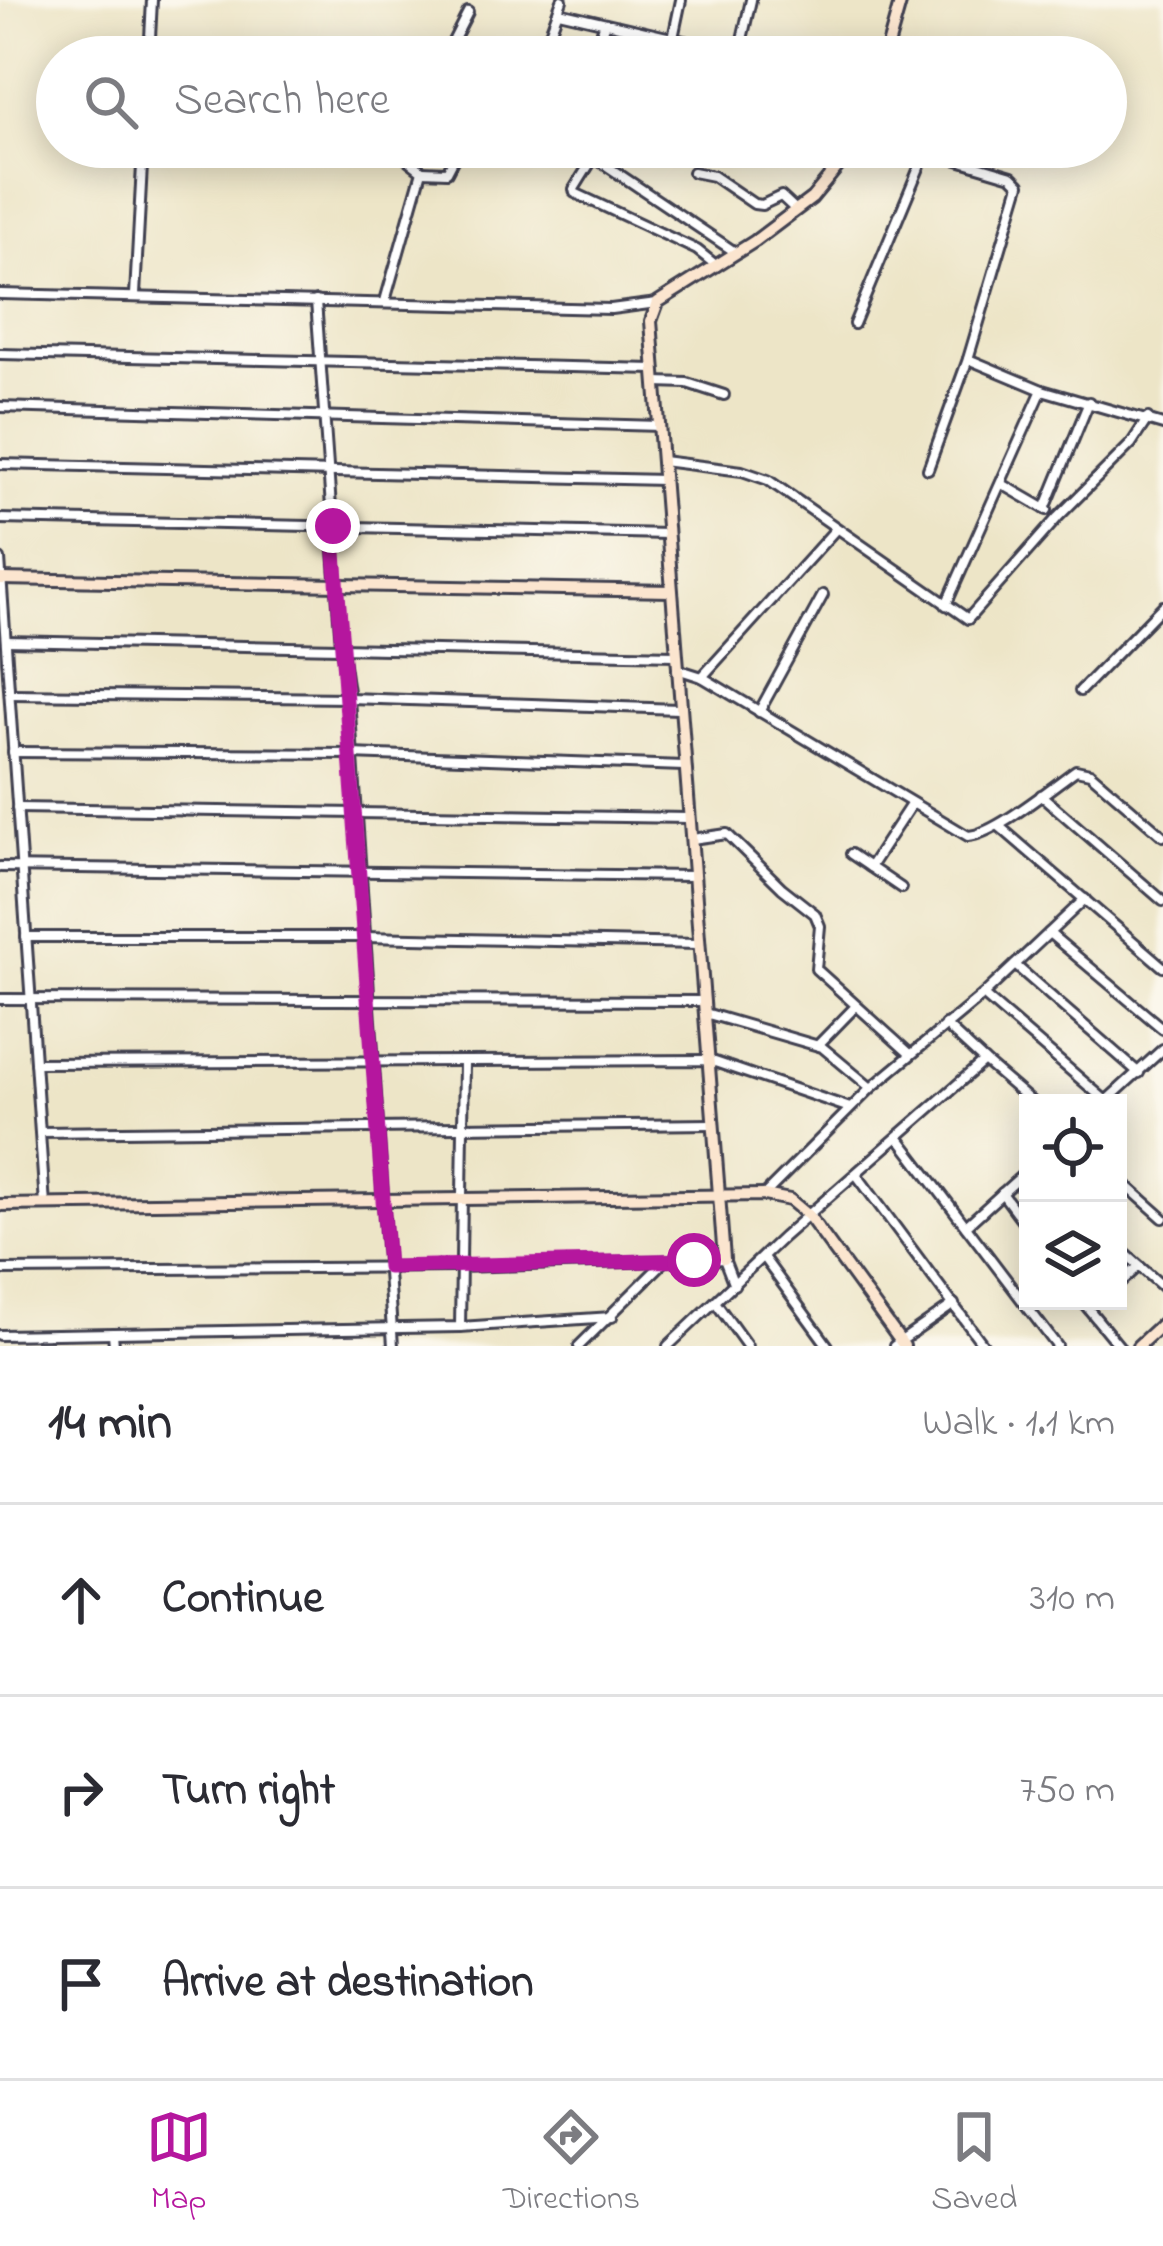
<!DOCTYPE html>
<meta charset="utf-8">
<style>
:root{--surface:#fff;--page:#f7f7f7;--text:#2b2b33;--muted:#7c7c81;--line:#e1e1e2;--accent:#b5179e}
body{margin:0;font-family:"Indie Flower",sans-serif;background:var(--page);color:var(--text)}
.controls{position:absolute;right:36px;bottom:36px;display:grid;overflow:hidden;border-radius:0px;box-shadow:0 6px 30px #0003}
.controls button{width:108px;height:108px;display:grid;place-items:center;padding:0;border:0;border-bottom:3px solid var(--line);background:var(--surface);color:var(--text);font:60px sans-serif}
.stop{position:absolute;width:36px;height:36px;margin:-27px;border:9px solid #b5179e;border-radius:50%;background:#fff}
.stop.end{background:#b5179e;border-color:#fff;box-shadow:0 3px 12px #0008}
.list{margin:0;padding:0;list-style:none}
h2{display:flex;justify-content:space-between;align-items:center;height:156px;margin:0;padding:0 48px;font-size:51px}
h2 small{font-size:39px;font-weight:400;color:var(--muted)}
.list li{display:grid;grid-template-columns:78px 1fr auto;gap:36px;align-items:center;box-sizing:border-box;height:192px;padding:0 48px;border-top:3px solid var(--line)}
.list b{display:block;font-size:45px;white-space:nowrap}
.list em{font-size:39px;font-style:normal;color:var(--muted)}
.icon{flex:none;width:66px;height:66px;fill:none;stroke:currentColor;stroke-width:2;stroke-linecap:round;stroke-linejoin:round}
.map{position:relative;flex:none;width:1163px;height:1346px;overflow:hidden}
.search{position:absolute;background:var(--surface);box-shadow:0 6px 30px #0003;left:36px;right:36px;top:36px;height:132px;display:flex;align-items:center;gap:30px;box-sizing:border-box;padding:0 42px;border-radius:66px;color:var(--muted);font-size:45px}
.sheet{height:732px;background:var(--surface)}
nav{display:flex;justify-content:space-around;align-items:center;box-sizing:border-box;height:168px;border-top:3px solid var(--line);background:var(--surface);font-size:33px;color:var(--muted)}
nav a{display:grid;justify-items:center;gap:6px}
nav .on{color:var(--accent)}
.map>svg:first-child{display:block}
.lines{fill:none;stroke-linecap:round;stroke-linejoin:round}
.street-casing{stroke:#403f50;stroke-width:14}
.secondary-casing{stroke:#403f50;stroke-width:16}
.street{stroke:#fff;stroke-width:8}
.secondary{stroke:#fbe5cf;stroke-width:10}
.route{stroke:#b5179e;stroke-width:15}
</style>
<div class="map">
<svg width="1163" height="1346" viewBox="0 0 1163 1346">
<rect width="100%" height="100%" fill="#fbf7ec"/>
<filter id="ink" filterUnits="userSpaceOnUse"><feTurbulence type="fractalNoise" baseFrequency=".00833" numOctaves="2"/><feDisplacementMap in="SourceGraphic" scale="24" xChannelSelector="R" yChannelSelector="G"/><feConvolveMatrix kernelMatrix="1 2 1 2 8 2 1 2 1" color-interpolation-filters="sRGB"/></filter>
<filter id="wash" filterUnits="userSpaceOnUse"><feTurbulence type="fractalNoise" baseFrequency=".004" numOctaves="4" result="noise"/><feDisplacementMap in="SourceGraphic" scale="48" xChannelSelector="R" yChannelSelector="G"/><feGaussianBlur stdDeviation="2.7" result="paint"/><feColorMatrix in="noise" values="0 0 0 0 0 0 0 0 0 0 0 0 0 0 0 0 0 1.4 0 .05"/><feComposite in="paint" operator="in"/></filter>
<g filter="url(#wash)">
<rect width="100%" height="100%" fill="#ede5c7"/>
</g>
<g filter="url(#ink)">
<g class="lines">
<defs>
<g id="street">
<path d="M559 12 753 57"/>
<path d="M149 57 152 0"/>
<path d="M445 57 468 12"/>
<path d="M507 57 510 52"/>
<path d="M541 57 562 0"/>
<path d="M592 57 605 23"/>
<path d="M669 57 681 0"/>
<path d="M738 57 751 0"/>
<path d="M914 147 1012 176 1020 184 968 359 928 469"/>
<path d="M423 171 447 172 460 147"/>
<path d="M693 172 713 176 754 204 762 205 781 196 796 210"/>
<path d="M717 266 697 250 575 193 574 189 592 160H598L735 252"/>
<path d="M0 294 611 309 657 303"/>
<path d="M135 295 143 147"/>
<path d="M316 301 341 645 349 698 393 1346"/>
<path d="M385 301 422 171 398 152 400 147"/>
<path d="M854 324 926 151"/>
<path d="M0 354 655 369"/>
<path d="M968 359 1042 390 1163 425"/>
<path d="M656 382 687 383 724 395"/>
<path d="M0 407 660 426"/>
<path d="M662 461 742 471 768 480 968 619 1058 517 1131 444 1148 418"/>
<path d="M0 464 664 480"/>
<path d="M1002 484 1047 510"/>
<path d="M1045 509 1089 402"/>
<path d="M0 519 668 534"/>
<path d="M0 559 45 1205"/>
<path d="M946 605 1042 390"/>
<path d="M6 641 675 655"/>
<path d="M677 669 702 677 968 836C994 835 1052 787 1076 770L1090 773 1163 836"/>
<path d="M702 677 836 529"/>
<path d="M1080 691 1163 606"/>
<path d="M10 694 349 698 679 709"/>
<path d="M759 712 823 595"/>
<path d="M13 752 351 754 684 766"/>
<path d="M1041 795 1163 901"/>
<path d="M17 808 688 818"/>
<path d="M999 826 1163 967"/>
<path d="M692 839 727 834 782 888 815 914 820 926 816 969 909 1053"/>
<path d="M851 854 901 888"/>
<path d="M0 867 693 876"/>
<path d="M870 867 912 803"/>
<path d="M1049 933 1163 1029"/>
<path d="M26 937H363L699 944"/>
<path d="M1015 965 1139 1073"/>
<path d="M983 995 1106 1101"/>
<path d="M0 999 704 1001"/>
<path d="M705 1013 822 1047 871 1088"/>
<path d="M945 1025 984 1061"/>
<path d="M818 1045 856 1006"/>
<path d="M35 1063 709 1060 850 1108"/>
<path d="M1106 1101 1163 1049"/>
<path d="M40 1132 713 1124"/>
<path d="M898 1137 1057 1346"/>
<path d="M856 1174 984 1346"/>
<path d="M1118 1178 1163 1218"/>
<path d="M1002 1193 1028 1228"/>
<path d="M765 1194 871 1088 983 995 1085 899"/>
<path d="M966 1226 1028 1170"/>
<path d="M1118 1247 1163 1287"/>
<path d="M763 1257 828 1346"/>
<path d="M0 1270 460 1267 724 1259 734 1285"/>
<path d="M1118 1285 1139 1266"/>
<path d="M1082 1301 1119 1346"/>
<path d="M716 1303 747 1346"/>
<path d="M460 1327 464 1063"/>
<path d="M113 1333 114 1346"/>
<path d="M0 1335 460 1327 612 1317"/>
<path d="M579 1346 664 1262"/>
<path d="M668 1346 783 1237 984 1061 1033 1103"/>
<path d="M894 1346 954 1304"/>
</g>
<g id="secondary">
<path d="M885 57 901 0"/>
<path d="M0 579 671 591"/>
<path d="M0 1205 764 1195 790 1200 809 1216 904 1346"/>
<path d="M724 1259 651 321 658 302 755 241 812 198 854 147"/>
<path d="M1138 1346 1163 1323"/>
</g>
</defs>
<use href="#street" class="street-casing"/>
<use href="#secondary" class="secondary-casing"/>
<use href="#street" class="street"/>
<use href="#secondary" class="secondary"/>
</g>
</g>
<g class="lines" filter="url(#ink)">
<path class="route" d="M333 526 388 1267 694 1260"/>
</g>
</svg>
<div class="controls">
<button><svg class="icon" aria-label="locate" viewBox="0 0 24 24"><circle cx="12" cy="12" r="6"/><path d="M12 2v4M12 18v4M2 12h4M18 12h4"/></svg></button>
<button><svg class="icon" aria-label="layers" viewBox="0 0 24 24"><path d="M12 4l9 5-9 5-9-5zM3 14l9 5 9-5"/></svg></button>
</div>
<div class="stop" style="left:694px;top:1260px"></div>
<div class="stop end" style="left:333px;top:526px"></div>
<div class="search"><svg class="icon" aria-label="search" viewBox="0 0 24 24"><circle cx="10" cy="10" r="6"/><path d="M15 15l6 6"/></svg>Search here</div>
</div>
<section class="sheet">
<h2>14 min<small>Walk · 1.1 km</small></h2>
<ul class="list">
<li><svg class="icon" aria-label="ahead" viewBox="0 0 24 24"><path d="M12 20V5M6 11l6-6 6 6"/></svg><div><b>Continue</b></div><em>310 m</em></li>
<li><svg class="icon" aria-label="right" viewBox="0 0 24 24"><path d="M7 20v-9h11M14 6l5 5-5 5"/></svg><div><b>Turn right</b></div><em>750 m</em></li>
<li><svg class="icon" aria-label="arrive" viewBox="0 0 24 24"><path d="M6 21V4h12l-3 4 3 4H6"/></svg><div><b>Arrive at destination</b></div></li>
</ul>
</section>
<nav>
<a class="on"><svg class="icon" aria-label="map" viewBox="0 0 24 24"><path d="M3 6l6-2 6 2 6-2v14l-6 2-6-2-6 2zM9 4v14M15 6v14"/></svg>Map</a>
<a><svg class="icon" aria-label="directions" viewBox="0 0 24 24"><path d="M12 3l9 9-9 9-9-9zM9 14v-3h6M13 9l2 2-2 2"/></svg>Directions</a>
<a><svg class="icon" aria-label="saved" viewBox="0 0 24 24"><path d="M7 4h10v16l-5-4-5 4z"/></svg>Saved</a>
</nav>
